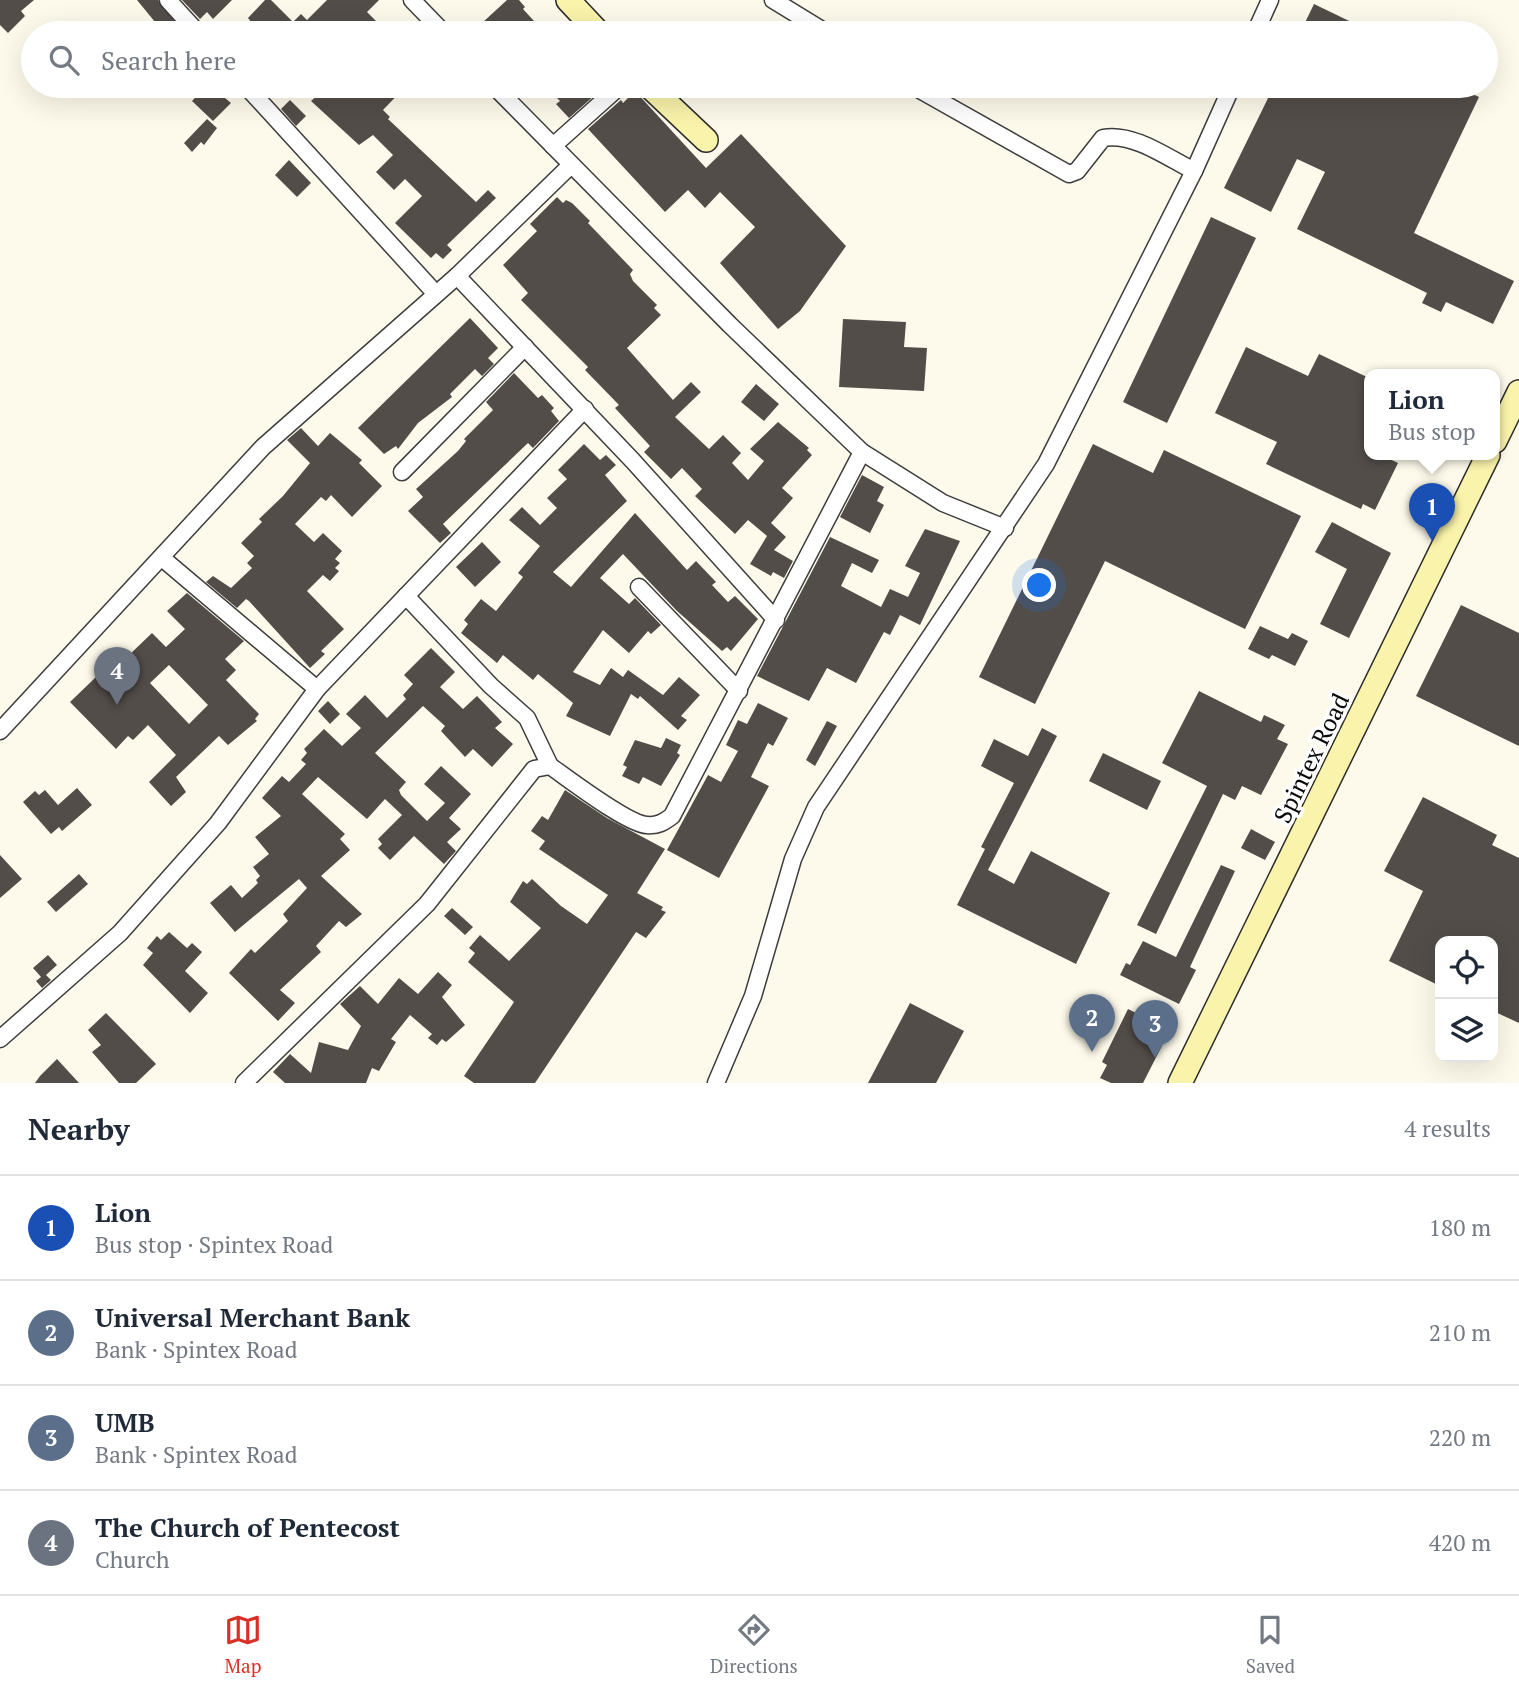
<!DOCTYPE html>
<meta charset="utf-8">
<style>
:root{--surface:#fff;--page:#f2f2f3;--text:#1f2937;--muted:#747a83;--line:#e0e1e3;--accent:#d93025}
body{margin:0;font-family:"PT Serif",serif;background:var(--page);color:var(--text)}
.controls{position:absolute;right:21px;bottom:21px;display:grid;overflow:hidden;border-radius:14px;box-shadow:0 7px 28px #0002}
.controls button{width:63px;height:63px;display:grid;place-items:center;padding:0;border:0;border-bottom:2px solid var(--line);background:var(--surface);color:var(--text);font:35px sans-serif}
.you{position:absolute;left:1040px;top:586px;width:24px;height:24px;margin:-18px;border:5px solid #fff;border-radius:50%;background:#1a73e8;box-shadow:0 0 0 10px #1a73e833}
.badge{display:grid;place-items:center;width:46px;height:46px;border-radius:50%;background:var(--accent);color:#fff;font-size:23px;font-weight:700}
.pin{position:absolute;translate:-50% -58px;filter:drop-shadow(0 2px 4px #0008)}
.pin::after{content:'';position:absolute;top:37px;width:24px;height:21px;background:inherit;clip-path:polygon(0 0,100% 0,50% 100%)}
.popup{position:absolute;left:1364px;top:369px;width:136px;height:91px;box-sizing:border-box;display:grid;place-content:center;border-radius:14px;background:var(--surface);filter:drop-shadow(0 2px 5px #0005);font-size:23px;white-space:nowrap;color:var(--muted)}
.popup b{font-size:26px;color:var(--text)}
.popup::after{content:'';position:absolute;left:50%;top:100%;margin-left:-14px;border:14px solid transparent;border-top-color:var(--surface)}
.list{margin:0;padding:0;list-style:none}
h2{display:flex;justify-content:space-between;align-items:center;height:91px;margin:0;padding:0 28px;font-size:30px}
h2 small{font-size:23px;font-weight:400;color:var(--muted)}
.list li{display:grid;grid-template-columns:46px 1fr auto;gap:21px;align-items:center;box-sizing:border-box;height:105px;padding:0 28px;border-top:2px solid var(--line)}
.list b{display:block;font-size:26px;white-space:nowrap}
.list p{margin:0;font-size:23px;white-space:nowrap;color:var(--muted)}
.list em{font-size:23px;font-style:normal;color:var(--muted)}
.icon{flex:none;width:38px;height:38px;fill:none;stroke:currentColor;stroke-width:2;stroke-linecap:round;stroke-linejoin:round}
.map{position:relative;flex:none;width:1519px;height:1083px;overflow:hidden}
.search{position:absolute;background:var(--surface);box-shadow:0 7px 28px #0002;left:21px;right:21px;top:21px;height:77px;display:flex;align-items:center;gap:18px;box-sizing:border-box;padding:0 24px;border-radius:38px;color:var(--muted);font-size:26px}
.sheet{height:511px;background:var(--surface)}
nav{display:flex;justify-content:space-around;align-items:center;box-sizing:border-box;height:98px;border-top:2px solid var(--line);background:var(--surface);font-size:19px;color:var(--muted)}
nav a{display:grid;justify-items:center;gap:4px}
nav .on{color:var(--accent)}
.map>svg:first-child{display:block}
.building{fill:#534d49;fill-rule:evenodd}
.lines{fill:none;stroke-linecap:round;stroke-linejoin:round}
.street-casing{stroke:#3e3e3e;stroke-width:19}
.secondary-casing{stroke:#2d2d2d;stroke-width:26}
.street{stroke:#fff;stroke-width:16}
.secondary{stroke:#f9f3ab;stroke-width:23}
.labels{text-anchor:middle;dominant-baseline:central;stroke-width:7;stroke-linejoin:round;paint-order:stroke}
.street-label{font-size:24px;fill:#0b0b0b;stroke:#fff}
</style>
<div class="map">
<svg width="1519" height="1083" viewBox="0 0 1519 1083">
<rect width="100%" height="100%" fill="#fefaeb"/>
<g class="building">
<path d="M0 0H34L21 11 25 16 8 33 0 25Z"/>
<path d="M137 0H158L184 33H164Z"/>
<path d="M182 0H232L213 19 207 12 200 19Z"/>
<path d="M265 0H271L293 22 301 14 307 20 327 0H379L367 12 388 33H240L251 22 248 18Z"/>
<path d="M507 0H519L525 7 523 9 545 33H492L482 23Z"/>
<path d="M1314 4 1374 33H1300Z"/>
<path d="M206 86H236L225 98 231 103 213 121 192 101Z"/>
<path d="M311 86H406L383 110 390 117 388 119 476 202 488 190 496 198 447 245 452 250 443 259 436 253 431 258 395 223 422 196 405 179 394 190 376 172 393 155 373 135 359 145 311 101 319 94Z"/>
<path d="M560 86H605L569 118 556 104 560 101 552 93Z"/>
<path d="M1274 86H1456L1479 97 1414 233 1514 281 1493 324 1446 302 1441 312 1422 303 1427 293 1297 229 1325 172 1297 159 1271 212 1224 188Z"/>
<path d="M635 91 706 168 741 134 846 246 800 311 778 329 720 263 755 227 720 192 705 208 688 190 665 212 588 129 621 100 623 103Z"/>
<path d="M290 100 306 116 296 126 281 109Z"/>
<path d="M207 119 217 128 204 145 201 142 192 152 184 143Z"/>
<path d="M289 160 311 183 297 197 275 175Z"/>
<path d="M557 197 563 203 566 200 572 203 590 221 588 223 633 270 630 274 633 281 657 305 654 308 661 315 627 348 673 400 691 382 701 392 675 417 709 449 723 435 741 453 732 463 748 480 764 461 750 449 778 422 809 448 807 450 812 455 782 488 793 498 771 523 786 537 774 550 793 561 784 578 773 572 771 576 750 564 767 536 748 520 735 534 695 496 702 489 682 468 671 479 644 452 650 446 615 408 619 405 585 370 588 367 521 300 528 293 503 265 537 231 530 224Z"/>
<path d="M1211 217 1256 238 1167 423 1123 402Z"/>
<path d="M470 318 498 348 488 358 494 364 482 376 475 369 450 394 452 397 418 423 398 449 396 446 384 454 358 428Z"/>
<path d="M843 319 906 322 904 347 927 348 924 391 839 387Z"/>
<path d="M1246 347 1308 376 1319 354 1369 378V455H1381L1398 463 1375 510 1363 504 1361 509 1266 464 1277 442 1215 413Z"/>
<path d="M514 373 538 398 542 395 554 408 551 411 559 421 533 448 528 443 443 524 451 533 440 543 408 511 423 497 416 489 458 451 466 441 464 439 493 410 486 402Z"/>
<path d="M756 384 779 404 764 421 741 402Z"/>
<path d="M301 428 318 446 330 433 362 460 359 463 382 486 352 517 331 495 326 501 321 497 295 524 314 542 323 533 342 551 335 559 340 563 335 568 339 571 330 581 323 575 307 591 344 629 321 651 325 654 310 668 249 601 246 599 237 608 206 582 213 576 231 588 252 568 247 563 254 556 241 543 262 522 259 519 283 496 310 463 287 440Z"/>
<path d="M584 444 600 460 606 455 616 465 605 475 627 501 553 572 571 587 635 513 687 570 696 561 716 582 712 585 728 602 735 596 758 619 731 651 727 647 722 651 676 610 623 554 600 578 629 604 635 598 661 625 651 634 648 631 629 653 603 630 573 672 600 685 611 668 623 677 628 670 663 695 679 677 700 695 681 716 687 720 678 730 640 696 638 699 631 694 610 736 566 716 573 703 538 674 533 680 503 655 497 663 461 633 468 624 464 620 481 599 496 611 523 577 518 573 540 546 509 520 522 507 540 525 557 508 547 498 567 479 558 470Z"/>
<path d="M1093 444 1153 473 1164 450 1301 516 1245 629 1105 561 1035 704 979 677Z"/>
<path d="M862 475 884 487 877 501 884 505 870 533 840 517Z"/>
<path d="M1332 522 1391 553 1349 638 1320 624 1347 569 1315 552Z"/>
<path d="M925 529 960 541 920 625 900 615 890 635 884 632 856 683 827 668 809 701 757 676 830 537 879 560 872 573 852 563 841 586 881 607 890 589 908 597 920 573 905 566Z"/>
<path d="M482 542 501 562 475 587 456 567Z"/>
<path d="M187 593 244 641 225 659 236 670 226 680 259 714 255 719 257 721 228 745 219 736 176 777 186 792 171 806 149 782 176 755 148 725 133 740 128 736 116 749 70 702 121 653 126 658 152 633 166 647 185 629 167 611ZM169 665 208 705 189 724 150 683Z"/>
<path d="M1461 605 1519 633V746L1416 696Z"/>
<path d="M1260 626 1288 639 1292 633 1308 641 1295 666 1272 655 1269 659 1248 649Z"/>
<path d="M431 648 455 672 440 687 463 709 477 696 502 722 495 728 513 744 492 767 473 749 465 757 441 731 445 726 423 706 375 753 406 782 399 790 401 795 427 821 445 803 424 784 441 766 471 794 449 818 461 829 447 842 456 851 444 864 414 836 390 860 378 848 382 844 378 839 402 815 385 799 367 819 318 777 302 794 345 834 340 839 350 850 321 876 362 914 346 927 339 921 316 946 321 952 280 990 295 1003 278 1021 229 973 251 949 255 953 288 921 283 914 307 888 299 879 235 932 210 903 231 885 242 898 258 883 256 880 260 876 253 867 269 854 255 837 281 816 262 798 282 776 289 782 306 764 301 760 307 753 304 749 324 729 342 746 361 728 346 714 365 695 387 718 406 699 403 695 413 684 404 675Z"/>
<path d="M1199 691 1261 722 1264 715 1285 725 1277 739 1288 744 1261 795 1242 786 1235 800 1223 794 1156 934 1137 925 1207 786 1162 763Z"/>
<path d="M328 701 340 714 330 724 318 711Z"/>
<path d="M758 703 788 718 773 746 768 743 751 777 769 786 719 878 667 850 708 775 721 782 738 751 726 745 738 720 747 724Z"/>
<path d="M827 721 837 726 815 766 806 760Z"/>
<path d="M1042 728 1057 736 988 870 1014 884 1031 851 1110 893 1076 964 957 905 985 849 981 847 1014 783 981 766 994 739 1028 756Z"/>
<path d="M666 738 681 745 677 753 680 755 661 786 643 777 639 784 622 776 627 767 623 765 635 740 661 748Z"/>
<path d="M1103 753 1161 781 1147 810 1089 781Z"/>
<path d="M77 788 92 805 62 831 59 827 51 834 23 802 35 791 39 795 45 790 58 805Z"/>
<path d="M565 790 607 818 665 849 637 893 663 907 661 910 666 912 646 938 636 932 535 1083H474L464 1076 514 1002 468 962 475 953 469 948 480 935 509 961 541 928 510 902 523 881 527 884 532 879 561 906 587 924 608 895 539 849 545 841 531 831 542 816 548 820Z"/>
<path d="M1423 797 1497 835 1492 845 1519 858V1023L1493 1011V941H1440V986L1389 961 1423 891 1384 871Z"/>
<path d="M1251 829 1275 842 1265 860 1241 848Z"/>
<path d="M0 855 22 879 0 898Z"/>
<path d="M1221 865 1235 871 1190 967 1196 970 1179 1004 1120 975 1126 963 1130 965 1143 941 1176 957Z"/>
<path d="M79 874 88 884 56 912 47 902Z"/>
<path d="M452 908 473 927 465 935 444 916Z"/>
<path d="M169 932 187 948 192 943 202 952 185 971 208 993 190 1013 143 965 153 953 147 948 157 936 161 940Z"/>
<path d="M48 955 57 965 46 975 51 980 42 988 36 981 41 977 33 968Z"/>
<path d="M438 972 452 985 442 997 465 1025 446 1042 442 1039 437 1045 428 1038 432 1034 410 1015 391 1039 396 1042 379 1071 372 1068 366 1083H285L273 1072 290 1054 311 1073 319 1042 348 1050 361 1026 340 1004 360 986 378 1004 399 978 418 994Z"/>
<path d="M910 1003 964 1031 936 1083H868Z"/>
<path d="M1128 1009 1170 1030 1143 1083H1111L1100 1078 1107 1065 1102 1062Z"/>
<path d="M106 1013 156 1064 136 1083H119L92 1052 101 1045 88 1030Z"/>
<path d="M57 1059 79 1083H35L40 1076Z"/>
</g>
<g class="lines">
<defs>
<g id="street">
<path d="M168 0 198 33"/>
<path d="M412 0 444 33"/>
<path d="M773 0 827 33"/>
<path d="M1255 33 1270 0"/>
<path d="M246 86 436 294"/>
<path d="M494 86 730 325 862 452 943 503 1005 528"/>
<path d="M913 86 1069 174 1077 171 1103 138C1133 132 1168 158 1194 171"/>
<path d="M553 146 620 86"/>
<path d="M457 276 633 461 776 620"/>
<path d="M402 472 525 347"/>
<path d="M162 558 317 689"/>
<path d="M639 587 739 691"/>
<path d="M406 596 491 686 527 718 550 766"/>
<path d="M0 731 263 447 457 276 571 165"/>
<path d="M0 1039 120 933 218 823 317 689 585 409"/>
<path d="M244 1083 427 904 534 769 550 766C569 779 627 824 647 825 658 826 664 822 672 816L862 452"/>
<path d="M716 1083 753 996 793 859 816 807 1046 464 1194 171 1232 86"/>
</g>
<g id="secondary">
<path d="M568 0 599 33"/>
<path d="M649 86 706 140"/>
<path d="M1495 441 1519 392"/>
<path d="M1180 1083 1488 455"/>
</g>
</defs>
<use href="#street" class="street-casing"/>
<use href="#secondary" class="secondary-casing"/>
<use href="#street" class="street"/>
<use href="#secondary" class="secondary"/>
</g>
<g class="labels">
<g class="street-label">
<text transform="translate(1311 758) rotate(-64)">Spintex Road</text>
</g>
</g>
</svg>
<div class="controls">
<button><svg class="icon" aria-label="locate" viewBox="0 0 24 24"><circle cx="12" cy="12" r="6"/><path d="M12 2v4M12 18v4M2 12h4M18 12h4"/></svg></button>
<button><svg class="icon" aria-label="layers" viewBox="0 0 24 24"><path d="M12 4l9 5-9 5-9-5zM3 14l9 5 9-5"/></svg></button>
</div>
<div class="you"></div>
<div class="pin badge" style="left:1432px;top:541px;background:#1a4fb4">1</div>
<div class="popup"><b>Lion</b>Bus stop</div>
<div class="pin badge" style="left:1092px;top:1052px;background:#5c6f8a">2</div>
<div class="pin badge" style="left:1155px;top:1058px;background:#5c6f8a">3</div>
<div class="pin badge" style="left:117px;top:705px;background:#6b7280">4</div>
<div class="search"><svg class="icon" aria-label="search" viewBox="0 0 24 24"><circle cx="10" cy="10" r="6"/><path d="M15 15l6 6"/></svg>Search here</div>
</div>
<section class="sheet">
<h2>Nearby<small>4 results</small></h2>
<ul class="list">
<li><span class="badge" style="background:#1a4fb4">1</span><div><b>Lion</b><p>Bus stop · Spintex Road</p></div><em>180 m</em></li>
<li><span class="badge" style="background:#5c6f8a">2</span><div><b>Universal Merchant Bank</b><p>Bank · Spintex Road</p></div><em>210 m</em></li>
<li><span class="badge" style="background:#5c6f8a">3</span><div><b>UMB</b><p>Bank · Spintex Road</p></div><em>220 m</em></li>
<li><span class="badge" style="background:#6b7280">4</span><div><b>The Church of Pentecost</b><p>Church</p></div><em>420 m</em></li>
</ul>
</section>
<nav>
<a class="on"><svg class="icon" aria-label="map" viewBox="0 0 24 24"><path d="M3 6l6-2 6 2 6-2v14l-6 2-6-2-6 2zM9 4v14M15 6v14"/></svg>Map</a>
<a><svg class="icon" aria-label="directions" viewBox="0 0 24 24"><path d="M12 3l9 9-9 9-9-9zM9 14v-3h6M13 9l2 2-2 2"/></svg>Directions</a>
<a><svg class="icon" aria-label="saved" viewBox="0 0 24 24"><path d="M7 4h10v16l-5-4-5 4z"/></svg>Saved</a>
</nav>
